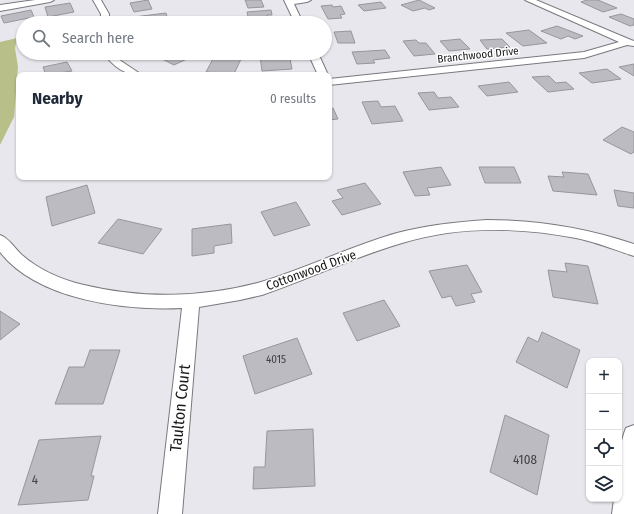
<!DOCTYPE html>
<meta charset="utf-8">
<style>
:root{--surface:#fff;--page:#f2f2f3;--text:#1f2937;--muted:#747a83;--line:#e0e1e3}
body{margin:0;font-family:"Fira Sans Condensed",sans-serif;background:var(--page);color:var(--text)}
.controls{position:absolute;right:12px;bottom:12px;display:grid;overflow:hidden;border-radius:8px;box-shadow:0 1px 3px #0004}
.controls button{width:36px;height:36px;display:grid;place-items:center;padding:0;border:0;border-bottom:1px solid var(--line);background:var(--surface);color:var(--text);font:20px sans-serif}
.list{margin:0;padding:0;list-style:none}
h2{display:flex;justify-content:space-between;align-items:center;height:52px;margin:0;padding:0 16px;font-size:17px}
h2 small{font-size:13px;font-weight:400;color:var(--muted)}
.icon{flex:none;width:22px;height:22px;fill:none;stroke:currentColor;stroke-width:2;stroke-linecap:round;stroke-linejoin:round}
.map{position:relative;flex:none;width:634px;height:514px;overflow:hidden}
.search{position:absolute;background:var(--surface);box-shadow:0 1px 3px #0004;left:16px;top:16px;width:316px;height:44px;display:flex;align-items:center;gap:10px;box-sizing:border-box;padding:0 14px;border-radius:22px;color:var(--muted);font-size:15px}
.panel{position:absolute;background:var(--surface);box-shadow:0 1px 3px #0004;left:16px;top:72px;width:316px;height:108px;border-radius:8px}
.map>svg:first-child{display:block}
.forest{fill:#b9bf88}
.building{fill:#bcbbc1;stroke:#97969c}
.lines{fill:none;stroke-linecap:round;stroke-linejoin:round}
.minor-casing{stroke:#79787d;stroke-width:2}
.minor{fill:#fff;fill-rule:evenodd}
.labels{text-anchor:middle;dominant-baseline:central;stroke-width:3;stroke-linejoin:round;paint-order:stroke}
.far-street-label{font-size:11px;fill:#19191b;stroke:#fff}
.number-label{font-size:11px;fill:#424244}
.street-label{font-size:13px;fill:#19191b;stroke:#fff}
.near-number-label{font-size:13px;fill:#424244}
.near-street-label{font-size:16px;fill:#19191b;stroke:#fff}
</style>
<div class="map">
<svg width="634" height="514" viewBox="0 0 634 514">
<rect width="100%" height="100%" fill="#e8e7ed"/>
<path class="forest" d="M17 38 15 48 18 67 14 117 0 145V42Z"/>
<g class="building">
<path d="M148 0 152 9 134 12 130 3Z"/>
<path d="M245 0H261L264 7 248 8Z"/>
<path d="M419 0 435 8 429 10 425 8 413 11 401 5Z"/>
<path d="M587 0H598L617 8 603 12 581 2Z"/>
<path d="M381 2 386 8 364 11 358 5Z"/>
<path d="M70 3 74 12 48 17 45 7Z"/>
<path d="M332 5 333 7 341 6 345 14 340 15 342 18 328 19 321 6Z"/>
<path d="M31 10 34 17 4 23 1 16Z"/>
<path d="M271 10 272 15H267L269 22 257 23 256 20 249 21 247 12Z"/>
<path d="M166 13 169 23H136L134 17Z"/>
<path d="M621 14 634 19V25L630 26 609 17Z"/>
<path d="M557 26 583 36 575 39 568 36 561 39 541 31Z"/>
<path d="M529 30 547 43 523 46 506 33Z"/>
<path d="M351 31 355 43H338L334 32Z"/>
<path d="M460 39 470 49 449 51 440 41Z"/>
<path d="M502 39 510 47 487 49 480 40Z"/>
<path d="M416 40 419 43H426L435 54 414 56 403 41Z"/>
<path d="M385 50 390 58 373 60 375 63 357 64 352 52Z"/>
<path d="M34 53H70L33 59Z"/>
<path d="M163 53H177L189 58 174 65 156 56Z"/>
<path d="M289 54 292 69 262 71 260 56Z"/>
<path d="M223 55H233L232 58 241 59 234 74 206 72 214 57H221Z"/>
<path d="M67 62 72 71 46 75 43 67Z"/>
<path d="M634 64V76L619 67Z"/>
<path d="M607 69 621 79 592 83 579 73Z"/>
<path d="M549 76 556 83 566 82 574 89 548 92 532 77Z"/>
<path d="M509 82 518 92 487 96 478 86Z"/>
<path d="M434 92 438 98 451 97 459 107 429 110 418 93Z"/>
<path d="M378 101 381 107 395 106 403 121 372 124 362 102Z"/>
<path d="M329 108H333L338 119 329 120Z"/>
<path d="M622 127 634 132V152L631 154 603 140Z"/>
<path d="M441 167 451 185 427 188 430 195 415 196 403 172Z"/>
<path d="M479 167H514L521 183H485Z"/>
<path d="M562 172 588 174 597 195 553 191 548 176 564 177Z"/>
<path d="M365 183 381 204 342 215 332 201 343 198 337 190Z"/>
<path d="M87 185 95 213 52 226 46 197Z"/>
<path d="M614 190 634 193V208L618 206Z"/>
<path d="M296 202 310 225 274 236 261 212Z"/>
<path d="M118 219 162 229 143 254 98 243Z"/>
<path d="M231 224 232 243 214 246V253L192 256V229Z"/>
<path d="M565 263 588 266 598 304 553 297 548 270 567 272Z"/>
<path d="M467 265 482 292 471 294 475 302 456 306 451 296 442 298 429 271Z"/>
<path d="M384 300 400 326 357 341 343 313Z"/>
<path d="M0 311 20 324 0 340Z"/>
<path d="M542 332 580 350 567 388 516 362 528 337 538 342Z"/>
<path d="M297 338 312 374 255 394 243 356Z"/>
<path d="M90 350H120L103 404H55L69 367H84Z"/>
<path d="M505 415 549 435 537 495 490 472Z"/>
<path d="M313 429 315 486 253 489 254 467H265L267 431Z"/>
<path d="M101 436 91 476H94L88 500 18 505 39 440Z"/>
</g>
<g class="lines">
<defs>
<g id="minor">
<path d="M35 0H54L50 2 0 11V5Z"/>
<path d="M93 0H101L109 14V23H101V14Z"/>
<path d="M284 0H311L307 2 294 4 303 23H295Z"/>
<path d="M525 0H536L631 40 634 41V46L627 45 584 58 329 85V79L584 52 619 42Z"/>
<path d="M103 53H113L121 61 142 75C124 75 114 67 103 53Z"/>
<path d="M308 53H318L328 75H318Z"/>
<path d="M487 220C538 220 586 228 634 244V256C615 250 596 242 576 238 519 227 457 226 402 243 354 257 309 279 262 295L240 300 199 307 182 514H158L182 308C125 311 37 300 0 252V235C9 238 15 249 22 255 39 270 62 280 84 285 142 299 204 298 261 282 307 268 351 246 397 233 427 225 457 222 487 220Z"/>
<path d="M634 425V514H612L614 499H619C619 476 617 450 626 428Z"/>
</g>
</defs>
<use href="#minor" class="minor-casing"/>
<use href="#minor" class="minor"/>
</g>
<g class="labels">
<g class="far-street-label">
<text transform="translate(478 55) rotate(-6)">Branchwood Drive</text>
</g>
<g class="number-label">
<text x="276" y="359">4015</text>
</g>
<g class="street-label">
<text transform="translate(311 270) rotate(-20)">Cottonwood Drive</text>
</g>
<g class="near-number-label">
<text x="525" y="459">4108</text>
<text x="35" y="479">4</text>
</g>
<g class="near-street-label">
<text transform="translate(180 408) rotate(-84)">Taulton Court</text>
</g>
</g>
</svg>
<div class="controls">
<button>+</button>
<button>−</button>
<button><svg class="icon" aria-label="locate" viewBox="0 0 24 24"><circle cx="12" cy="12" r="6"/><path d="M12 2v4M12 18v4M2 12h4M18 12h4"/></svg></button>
<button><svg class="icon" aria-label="layers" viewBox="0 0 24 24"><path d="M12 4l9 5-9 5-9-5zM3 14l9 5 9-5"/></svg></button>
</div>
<div class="search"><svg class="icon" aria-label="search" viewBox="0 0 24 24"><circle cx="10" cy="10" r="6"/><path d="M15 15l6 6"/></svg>Search here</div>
<section class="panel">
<h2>Nearby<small>0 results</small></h2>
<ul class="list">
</ul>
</section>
</div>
